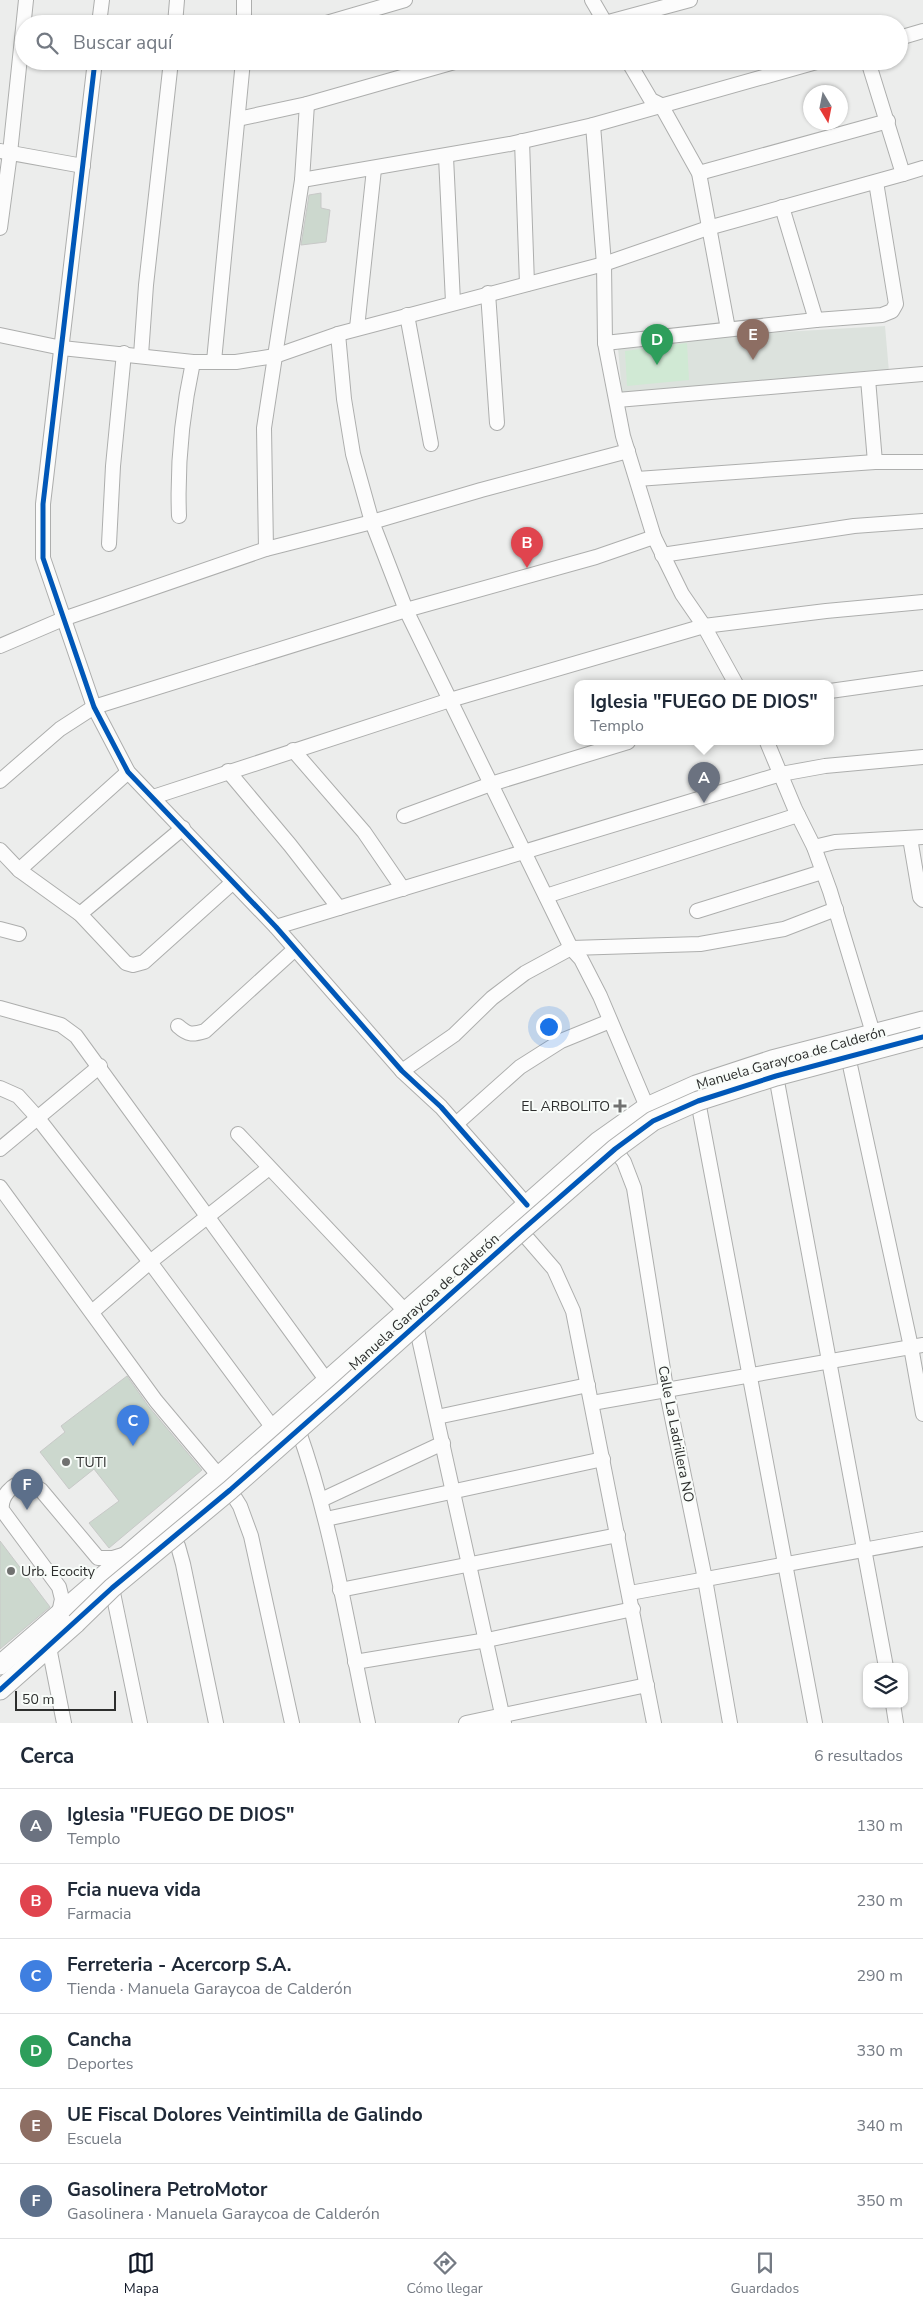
<!DOCTYPE html>
<html lang="es">
<meta charset="utf-8">
<style>
:root{--surface:#fff;--page:#f6f6f7;--text:#1f2937;--muted:#747a83;--line:#e0e1e3;--accent:#111827}
body{margin:0;font-family:"Nunito Sans",sans-serif;background:var(--page);color:var(--text)}
.controls{position:absolute;right:15px;bottom:15px;display:grid;overflow:hidden;border-radius:10px;box-shadow:0 1px 4px #0004}
.controls button{width:45px;height:45px;display:grid;place-items:center;padding:0;border:0;border-bottom:1px solid var(--line);background:var(--surface);color:var(--text);font:25px sans-serif}
.compass{position:absolute;left:803px;top:85px;width:45px;height:45px;border-radius:50%;background:var(--surface);box-shadow:0 1px 4px #0004;rotate:170deg}
.scale{position:absolute;left:15px;bottom:12px;width:101px;box-sizing:border-box;padding-left:5px;border:2px solid #2d2e2d;border-top:0;font-size:14px;line-height:18px;white-space:nowrap;color:#2d2e2d;-webkit-text-stroke:4px #f8fcf9;paint-order:stroke}
.you{position:absolute;left:548px;top:1026px;width:18px;height:18px;margin:-12px;border:4px solid #fff;border-radius:50%;background:#1a73e8;box-shadow:0 0 0 8px #1a73e833}
.badge{display:grid;place-items:center;width:32px;height:32px;border-radius:50%;background:var(--accent);color:#fff;font-size:16px;font-weight:700}
.pin{position:absolute;translate:-50% -41px;filter:drop-shadow(0 1px 2px #0008)}
.pin::after{content:'';position:absolute;top:26px;width:18px;height:15px;background:inherit;clip-path:polygon(0 0,100% 0,50% 100%)}
.popup{position:absolute;left:574px;top:680px;width:260px;height:65px;box-sizing:border-box;display:grid;place-content:center;border-radius:10px;background:var(--surface);filter:drop-shadow(0 1px 4px #0005);font-size:16px;white-space:nowrap;color:var(--muted)}
.popup b{font-size:19px;color:var(--text)}
.popup::after{content:'';position:absolute;left:50%;top:100%;margin-left:-10px;border:10px solid transparent;border-top-color:var(--surface)}
.list{margin:0;padding:0;list-style:none}
h2{display:flex;justify-content:space-between;align-items:center;height:65px;margin:0;padding:0 20px;font-size:21px}
h2 small{font-size:16px;font-weight:400;color:var(--muted)}
.list li{display:grid;grid-template-columns:32px 1fr auto;gap:15px;align-items:center;box-sizing:border-box;height:75px;padding:0 20px;border-top:1px solid var(--line)}
.list b{display:block;font-size:19px;white-space:nowrap}
.list p{margin:0;font-size:16px;white-space:nowrap;color:var(--muted)}
.list em{font-size:16px;font-style:normal;color:var(--muted)}
.icon{flex:none;width:28px;height:28px;fill:none;stroke:currentColor;stroke-width:2;stroke-linecap:round;stroke-linejoin:round}
.map{position:relative;flex:none;width:923px;height:1723px;overflow:hidden}
.search{position:absolute;background:var(--surface);box-shadow:0 1px 4px #0004;left:15px;right:15px;top:15px;height:55px;display:flex;align-items:center;gap:12px;box-sizing:border-box;padding:0 18px;border-radius:28px;color:var(--muted);font-size:19px}
.sheet{height:515px;background:var(--surface)}
nav{display:flex;justify-content:space-around;align-items:center;box-sizing:border-box;height:70px;border-top:1px solid var(--line);background:var(--surface);font-size:14px;color:var(--muted)}
nav a{display:grid;justify-items:center;gap:2px}
nav .on{color:var(--accent)}
.map>svg:first-child{display:block}
.built{fill:#dce2dd}
.green{fill:#d0e9d4}
.building{fill:#ccd8ce;stroke:#c8c9c8}
.lines{fill:none;stroke-linecap:round;stroke-linejoin:round}
.street-casing{stroke:#adaead;stroke-width:16}
.secondary-casing{stroke:#adaead;stroke-width:21}
.street{stroke:#fcfcfc;stroke-width:14}
.secondary{stroke:#fcfcfc;stroke-width:19}
.secondary-bridge-casing{stroke:#adaead;stroke-width:21;stroke-linecap:butt}
.secondary-bridge{stroke:#fcfcfc;stroke-width:19}
.cycleway-casing{stroke:#f8fcf9;stroke-width:8}
.cycleway{stroke:#0057b8;stroke-width:5}
.poi-dot{fill:#707170;stroke:#f8fcf9;stroke-width:2}
.labels{text-anchor:middle;dominant-baseline:central;stroke-width:4;stroke-linejoin:round;paint-order:stroke}
.street-label{font-size:14px;fill:#2d2e2d;stroke:#f8fcf9}
.poi-label{font-size:14px;fill:#2d2e2d;stroke:#f8fcf9;text-anchor:start}
</style>
<div class="map">
<svg width="923" height="1723" viewBox="0 0 923 1723">
<rect width="100%" height="100%" fill="#ecedec"/>
<path class="built" d="M885 326 889 372 622 393 618 348 716 336Z"/>
<path class="green" d="M687 343 689 380 627 386 625 351Z"/>
<g class="building">
<path d="M321 193V208L330 210 326 242 301 245 309 195Z"/>
<path d="M127 1376 149 1407 202 1470 109 1548 89 1523 119 1501 94 1469 69 1489 40 1452 65 1432 61 1426Z"/>
<path d="M0 1541 50 1607 0 1649Z"/>
</g>
<g class="lines">
<defs>
<g id="street">
<path d="M244 0V24"/>
<path d="M592 0 606 24"/>
<path d="M99 24 102 0"/>
<path d="M175 24 177 0"/>
<path d="M323 24 405 0"/>
<path d="M601 24 690 0"/>
<path d="M899 38 923 31"/>
<path d="M95 61 43 504V558L94 707 128 772 276 927 402 1071 441 1107 527 1205"/>
<path d="M628 61 651 100 661 105 699 173 728 329"/>
<path d="M238 119 307 104 458 61"/>
<path d="M593 125 604 264 605 343 623 436 654 537 682 594 704 626 736 684"/>
<path d="M522 141 527 284"/>
<path d="M0 151 83 166"/>
<path d="M446 157 453 302"/>
<path d="M699 173 888 121"/>
<path d="M903 174 923 168"/>
<path d="M302 180 510 144 593 125 820 61"/>
<path d="M782 207 816 320"/>
<path d="M0 228 10 153 26 0"/>
<path d="M488 293 497 423"/>
<path d="M407 315 431 444"/>
<path d="M357 328 374 169"/>
<path d="M338 334 344 399 353 454 372 522 406 610 571 948 581 959 600 996 647 1107"/>
<path d="M0 335 62 348 193 362H236L275 356 338 334 604 264 708 228 903 174 868 61"/>
<path d="M605 343 816 320 882 315 892 311 896 304 876 182"/>
<path d="M141 355 146 285 171 61"/>
<path d="M214 361 243 61"/>
<path d="M868 379 875 462"/>
<path d="M617 400 923 374"/>
<path d="M637 479 875 462H923"/>
<path d="M179 516C177 464 182 413 193 362"/>
<path d="M109 544 113 466 124 353"/>
<path d="M266 549 264 428 302 180 307 104"/>
<path d="M662 555 854 526 923 521"/>
<path d="M0 646 63 619 266 549 372 522 481 490 628 451"/>
<path d="M830 691 923 678"/>
<path d="M767 742 795 809 814 847 830 891 873 1033"/>
<path d="M293 750 364 832 403 889"/>
<path d="M228 771 290 845 339 908"/>
<path d="M0 781 60 729 94 707 406 610 596 557 654 537"/>
<path d="M153 797 450 700 704 626 826 611 923 602"/>
<path d="M404 816 491 784 628 742"/>
<path d="M910 838 920 897 923 900"/>
<path d="M814 847 835 842 923 837"/>
<path d="M0 850 19 870 80 914 126 963 133 965 144 962 232 883"/>
<path d="M19 870 128 772"/>
<path d="M546 896 798 815"/>
<path d="M697 911 822 872"/>
<path d="M80 914 183 828"/>
<path d="M276 927 781 774 825 766 923 757"/>
<path d="M0 929 19 934"/>
<path d="M0 1008 61 1025 76 1036 327 1381"/>
<path d="M178 1026C188 1035 192 1035 205 1031L295 949"/>
<path d="M848 1056 911 1347 923 1414"/>
<path d="M402 1071 454 1035 492 998 525 973 571 948 700 944 784 929 836 909"/>
<path d="M776 1076 886 1667"/>
<path d="M0 1088 18 1096 37 1117 150 1262 273 1428"/>
<path d="M698 1101 815 1723"/>
<path d="M456 1124 520 1067 561 1041 610 1021"/>
<path d="M238 1134 406 1312"/>
<path d="M0 1149 100 1066"/>
<path d="M615 1149 624 1162 634 1188 666 1388 705 1579 730 1723"/>
<path d="M0 1187 156 1401 219 1476"/>
<path d="M521 1231 554 1269 573 1311 654 1723"/>
<path d="M92 1312 150 1262 269 1168"/>
<path d="M416 1325 504 1723"/>
<path d="M592 1403 923 1345"/>
<path d="M437 1417 588 1385"/>
<path d="M298 1429C332 1524 347 1624 368 1723"/>
<path d="M230 1490 240 1506 251 1536 292 1723"/>
<path d="M321 1500 443 1443"/>
<path d="M326 1519 603 1459"/>
<path d="M165 1533 178 1546 183 1564 216 1723"/>
<path d="M112 1588 140 1723"/>
<path d="M340 1590 618 1535"/>
<path d="M630 1593 923 1539"/>
<path d="M59 1613 62 1599 59 1587 2 1510C0 1497 12 1483 26 1482L41 1490 98 1558H113L126 1554"/>
<path d="M49 1647 64 1723"/>
<path d="M355 1662 487 1640 633 1609"/>
<path d="M893 1704 896 1723"/>
<path d="M466 1723 647 1685"/>
</g>
<g id="secondary">
<path d="M0 1665 219 1476 599 1141 647 1107 696 1085 772 1060 923 1021"/>
<path d="M0 1690 76 1623"/>
</g>
</defs>
<use href="#street" class="street-casing"/>
<use href="#secondary" class="secondary-casing"/>
<use href="#street" class="street"/>
<use href="#secondary" class="secondary"/>
<defs>
<path id="secondary-bridge" d="M76 1623 112 1588 230 1490 341 1392 521 1231 615 1149 653 1121 698 1101 776 1076 923 1037"/>
</defs>
<use href="#secondary-bridge" class="secondary-bridge-casing"/>
<use href="#secondary-bridge" class="secondary-bridge"/>
<defs>
<g id="cycleway">
<path d="M95 61 43 504V558L94 707 128 772 276 927 402 1071 441 1107 527 1205"/>
<path d="M0 1690 112 1588 230 1490 341 1392 521 1231 615 1149 653 1121 698 1101 776 1076 923 1037"/>
</g>
</defs>
<use href="#cycleway" class="cycleway-casing"/>
<use href="#cycleway" class="cycleway"/>
</g>
<g class="poi-dot">
<path d="M617.5 1098.5h5v5h5v5h-5v5h-5v-5h-5v-5h5z"/>
<circle cx="66" cy="1462" r="5"/>
<circle cx="11" cy="1571" r="5"/>
</g>
<g class="labels">
<g class="street-label">
<text transform="translate(791 1058) rotate(-16)">Manuela Garaycoa de Calderón</text>
<text transform="translate(424 1302) rotate(-42)">Manuela Garaycoa de Calderón</text>
<text transform="translate(676 1434) rotate(79)">Calle La Ladrillera NO</text>
</g>
<g class="poi-label">
<text x="610" y="1106" text-anchor="end">EL ARBOLITO</text>
<text x="76" y="1462">TUTI</text>
<text x="21" y="1571">Urb. Ecocity</text>
</g>
</g>
</svg>
<div class="controls">
<button><svg class="icon" aria-label="layers" viewBox="0 0 24 24"><path d="M12 4l9 5-9 5-9-5zM3 14l9 5 9-5"/></svg></button>
</div>
<svg class="compass" viewBox="-18 -18 36 36"><path d="M0-13l5 13h-10z" fill="#e53935"/><path d="M0 13l5-13h-10z" fill="#747a83"/></svg>
<div class="scale">50 m</div>
<div class="you"></div>
<div class="pin badge" style="left:704px;top:803px;background:#6b7280">A</div>
<div class="popup"><b>Iglesia &quot;FUEGO DE DIOS&quot;</b>Templo</div>
<div class="pin badge" style="left:527px;top:568px;background:#e0444e">B</div>
<div class="pin badge" style="left:133px;top:1446px;background:#3f7fe0">C</div>
<div class="pin badge" style="left:657px;top:365px;background:#2e9e5b">D</div>
<div class="pin badge" style="left:753px;top:360px;background:#8d6e63">E</div>
<div class="pin badge" style="left:27px;top:1510px;background:#5c6f8a">F</div>
<div class="search"><svg class="icon" aria-label="search" viewBox="0 0 24 24"><circle cx="10" cy="10" r="6"/><path d="M15 15l6 6"/></svg>Buscar aquí</div>
</div>
<section class="sheet">
<h2>Cerca<small>6 resultados</small></h2>
<ul class="list">
<li><span class="badge" style="background:#6b7280">A</span><div><b>Iglesia &quot;FUEGO DE DIOS&quot;</b><p>Templo</p></div><em>130 m</em></li>
<li><span class="badge" style="background:#e0444e">B</span><div><b>Fcia nueva vida</b><p>Farmacia</p></div><em>230 m</em></li>
<li><span class="badge" style="background:#3f7fe0">C</span><div><b>Ferreteria - Acercorp S.A.</b><p>Tienda · Manuela Garaycoa de Calderón</p></div><em>290 m</em></li>
<li><span class="badge" style="background:#2e9e5b">D</span><div><b>Cancha</b><p>Deportes</p></div><em>330 m</em></li>
<li><span class="badge" style="background:#8d6e63">E</span><div><b>UE Fiscal Dolores Veintimilla de Galindo</b><p>Escuela</p></div><em>340 m</em></li>
<li><span class="badge" style="background:#5c6f8a">F</span><div><b>Gasolinera PetroMotor</b><p>Gasolinera · Manuela Garaycoa de Calderón</p></div><em>350 m</em></li>
</ul>
</section>
<nav>
<a class="on"><svg class="icon" aria-label="map" viewBox="0 0 24 24"><path d="M3 6l6-2 6 2 6-2v14l-6 2-6-2-6 2zM9 4v14M15 6v14"/></svg>Mapa</a>
<a><svg class="icon" aria-label="directions" viewBox="0 0 24 24"><path d="M12 3l9 9-9 9-9-9zM9 14v-3h6M13 9l2 2-2 2"/></svg>Cómo llegar</a>
<a><svg class="icon" aria-label="saved" viewBox="0 0 24 24"><path d="M7 4h10v16l-5-4-5 4z"/></svg>Guardados</a>
</nav>
